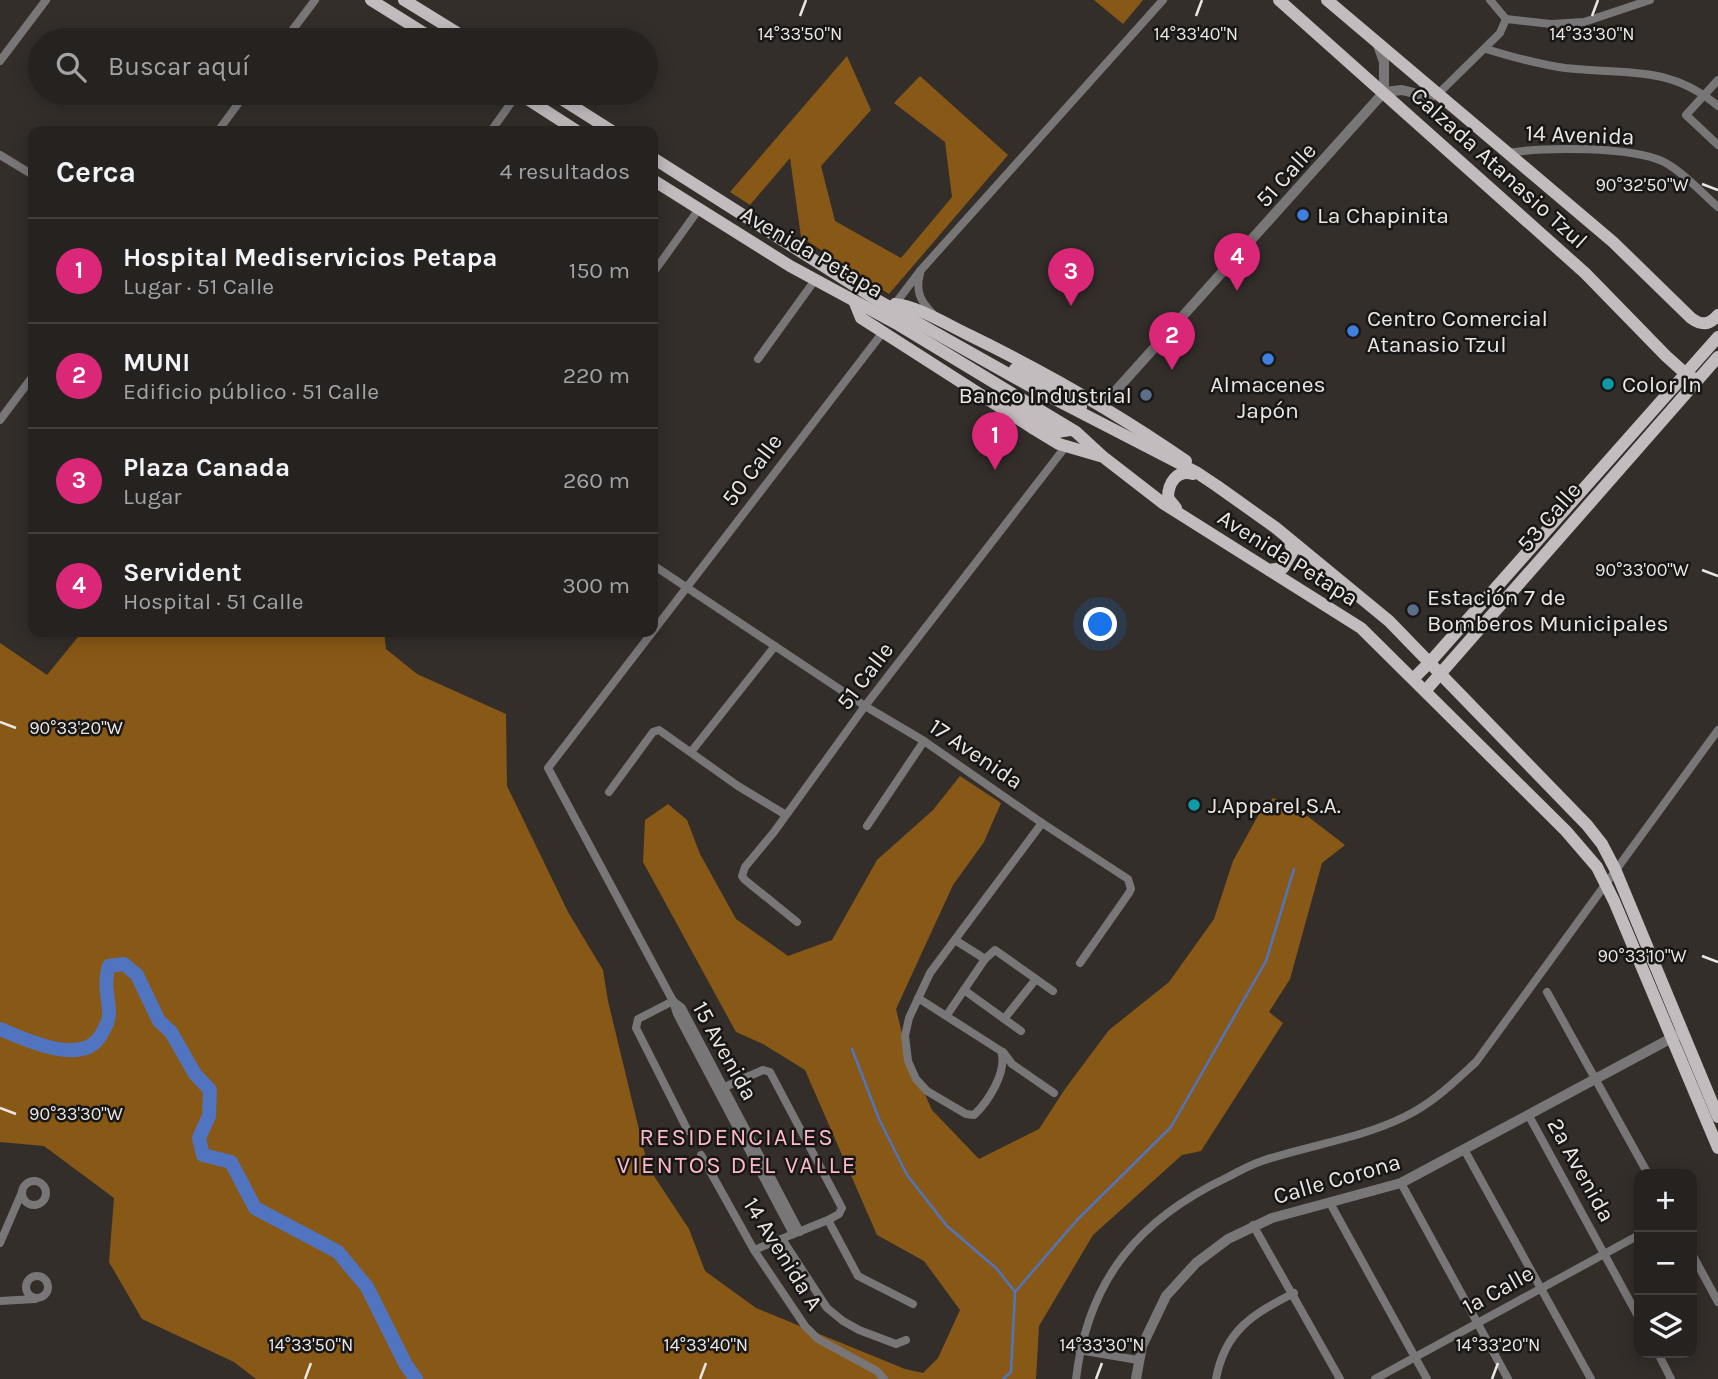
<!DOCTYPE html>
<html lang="es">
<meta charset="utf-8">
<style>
:root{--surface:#262220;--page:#2e2a29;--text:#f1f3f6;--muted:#a4a4a5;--line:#423f3e;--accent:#db2777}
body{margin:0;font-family:Karla,sans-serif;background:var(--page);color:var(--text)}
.controls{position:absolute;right:21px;bottom:21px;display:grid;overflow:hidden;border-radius:14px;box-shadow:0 4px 18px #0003}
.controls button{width:63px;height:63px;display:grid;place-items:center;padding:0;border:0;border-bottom:2px solid var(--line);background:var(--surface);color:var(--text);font:35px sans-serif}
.you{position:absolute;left:1101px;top:625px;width:24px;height:24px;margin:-18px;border:5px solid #fff;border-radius:50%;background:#1a73e8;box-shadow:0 0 0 10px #1a73e833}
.badge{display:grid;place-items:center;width:46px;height:46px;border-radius:50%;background:var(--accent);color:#fff;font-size:23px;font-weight:700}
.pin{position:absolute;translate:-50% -58px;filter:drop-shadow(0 2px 4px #0008)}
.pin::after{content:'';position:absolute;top:37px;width:24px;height:21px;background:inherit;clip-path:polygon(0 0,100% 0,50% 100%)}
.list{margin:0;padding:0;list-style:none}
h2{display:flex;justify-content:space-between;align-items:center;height:91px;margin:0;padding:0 28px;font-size:30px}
h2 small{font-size:23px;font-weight:400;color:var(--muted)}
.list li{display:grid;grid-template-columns:46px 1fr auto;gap:21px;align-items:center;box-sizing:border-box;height:105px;padding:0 28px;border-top:2px solid var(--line)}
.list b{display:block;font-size:26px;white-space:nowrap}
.list p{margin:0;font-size:23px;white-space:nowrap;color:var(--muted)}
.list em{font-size:23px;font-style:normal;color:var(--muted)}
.icon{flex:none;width:38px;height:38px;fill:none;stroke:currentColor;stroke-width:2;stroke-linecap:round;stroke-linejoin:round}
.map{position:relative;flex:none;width:1718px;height:1379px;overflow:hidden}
.search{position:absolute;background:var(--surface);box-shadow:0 4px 18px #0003;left:28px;top:28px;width:630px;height:77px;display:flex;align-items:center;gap:18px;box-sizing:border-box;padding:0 24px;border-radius:38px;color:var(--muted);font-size:26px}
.panel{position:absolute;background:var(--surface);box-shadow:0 4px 18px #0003;left:28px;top:126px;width:630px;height:511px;border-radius:14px}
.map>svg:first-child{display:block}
.forest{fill:#885816}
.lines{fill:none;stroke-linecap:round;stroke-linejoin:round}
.stream{stroke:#5174c0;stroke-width:2.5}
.river{stroke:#5174c0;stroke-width:14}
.minor{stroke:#797677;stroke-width:8}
.tertiary{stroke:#797677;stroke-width:10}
.primary{stroke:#c3bcbf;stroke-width:12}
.ticks{fill:none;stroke:#eae7e4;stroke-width:2.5}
.shop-dot{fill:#3f7fe0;stroke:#191715;stroke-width:2.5}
.culture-dot{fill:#0f9aa8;stroke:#191715;stroke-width:2.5}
.service-dot{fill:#5c6f8a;stroke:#191715;stroke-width:2.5}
.labels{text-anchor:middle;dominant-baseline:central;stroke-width:5;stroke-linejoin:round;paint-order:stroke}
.street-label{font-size:23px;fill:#eae7e4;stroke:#191715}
.poi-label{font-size:23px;fill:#eae7e4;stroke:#191715;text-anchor:start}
.neighbourhood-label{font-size:24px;letter-spacing:2px;fill:#fdb9c8;stroke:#191715}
.ticks-label{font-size:18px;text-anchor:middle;fill:#eae7e4;stroke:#191715;stroke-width:5;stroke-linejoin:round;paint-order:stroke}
</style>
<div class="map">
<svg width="1718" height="1379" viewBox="0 0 1718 1379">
<rect width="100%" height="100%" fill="#332e2a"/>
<g class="forest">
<path d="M1094 0H1143L1123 24Z"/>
<path d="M847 56 871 110 821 166 835 221 901 258 952 197 945 142 894 103 920 76 1008 155 889 294 801 237 790 158 750 205 730 192Z"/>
<path d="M82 632H384L386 649 417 674 506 714 507 786 568 912 603 970 608 1001 648 1167 689 1229 705 1271 756 1308 905 1369 923 1373 938 1358 960 1310 924 1261 877 1235 805 1070 763 1044 736 1032 643 862 645 820 668 804 687 820 700 854 736 919 788 956 832 940 877 860 933 810 960 776 1001 803 984 842 953 885 896 1009 907 1054 932 1110 979 1159 1039 1129 1065 1089 1109 1030 1169 982 1214 919 1233 861 1259 814 1273 798 1293 805 1345 845 1322 863 1290 979 1269 1012 1283 1023 1201 1151 1182 1155 1093 1235 1039 1326 1036 1379H256L234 1362 142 1319 109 1262 114 1198 44 1146 0 1142V643L47 675Z"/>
</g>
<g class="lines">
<g class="stream">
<path d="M852 1049 879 1119 907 1175 947 1226 997 1269 1015 1292"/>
<path d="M1003 1379 1011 1372 1015 1292 1077 1220 1171 1127 1266 961 1294 869"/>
</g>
<path class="river" d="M0 1029C26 1040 83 1067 101 1035 104 1029 109 1022 109 1015 109 996 103 986 109 966L124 964 137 975 159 1021 171 1032 195 1074 210 1090 209 1116 199 1138 203 1155 231 1162 255 1208 338 1252 367 1287 406 1365 416 1379"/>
<g class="minor">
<path d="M1490 0 1506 19"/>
<path d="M1506 19 1551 24 1584 22 1650 0"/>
<path d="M285 40 315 0"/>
<path d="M1486 49C1512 57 1537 64 1565 68 1624 75 1669 64 1718 106"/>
<path d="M0 61 46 0"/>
<path d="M1718 80 1686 115 1718 145"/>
<path d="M1439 93 1500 33 1506 19"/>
<path d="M218 131 246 93"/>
<path d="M491 131 518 93"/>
<path d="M1508 153C1544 147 1631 146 1664 162 1683 172 1701 192 1718 207"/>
<path d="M0 155 33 175"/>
<path d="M653 273 699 209"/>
<path d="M920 274C915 292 921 302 934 315"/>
<path d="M895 304 920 271 1163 0"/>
<path d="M758 359 815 280"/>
<path d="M0 420 33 376"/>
<path d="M653 565 865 706 924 741 1042 823 1128 879 1131 889 1129 893 1080 963"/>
<path d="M691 752 775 646"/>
<path d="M609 792 653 732 659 730 738 786 786 815"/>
<path d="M867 826 924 741"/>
<path d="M797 922 745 880 742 876 745 867 774 832 865 706 1066 446"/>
<path d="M955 940 985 959"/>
<path d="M964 990 1021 1031"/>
<path d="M1547 992 1648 1174"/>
<path d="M918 998 1001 1051C1008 1071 988 1102 974 1115L966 1114 927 1091 916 1079 908 1061 905 1036 909 1018 930 973 1042 823"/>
<path d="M673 1001 682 1008 800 1232"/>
<path d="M673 1001 638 1019 636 1028 688 1131"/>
<path d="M947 1015 985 959 995 950 1053 991"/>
<path d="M1004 1019 1036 979"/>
<path d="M1003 1052 1012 1064 1054 1093"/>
<path d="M718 1090 763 1070 770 1072 842 1208 839 1214 828 1220 754 1250"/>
<path d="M1529 1116 1639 1318"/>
<path d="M1465 1151 1591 1379"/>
<path d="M701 1155 754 1250 805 1326 818 1339 877 1371 884 1379"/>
<circle cx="34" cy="1193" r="12"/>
<path d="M1401 1183 1508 1379"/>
<path d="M1330 1203 1427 1379"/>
<path d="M828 1220 858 1276 913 1304"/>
<path d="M1253 1225 1340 1379"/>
<path d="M793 1234 677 1014 673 1001 548 768 883 332"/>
<path d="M782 1239 827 1308 843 1321 859 1330 896 1344 906 1340"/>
<path d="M0 1243 22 1192"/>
<path d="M1692 1254 1718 1302"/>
<circle cx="37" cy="1287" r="11"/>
<path d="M0 1301 35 1299"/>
<path d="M1079 1350 1138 1360"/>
<path d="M1658 1353 1671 1379"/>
<path d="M1076 1379C1088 1279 1139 1219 1228 1177 1239 1171 1250 1165 1262 1161 1309 1145 1359 1139 1404 1117 1432 1104 1453 1083 1476 1062L1718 730"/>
<path d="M1216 1379C1225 1330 1253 1314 1294 1293"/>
<path d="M1375 1379 1639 1235"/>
</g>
<g class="tertiary">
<path d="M1377 42 1384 62V92"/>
<path d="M1102 406 1384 92 1402 90 1430 97 1439 93"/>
<path d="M1136 1379 1142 1346 1166 1296 1196 1263 1228 1239 1272 1218 1401 1183 1683 1032"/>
</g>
<g class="primary">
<path d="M371 0 435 40"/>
<path d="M404 0 469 40"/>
<path d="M1279 0 1585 273 1666 356 1686 374 1697 380"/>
<path d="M1327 0 1613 242 1691 318C1702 326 1709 325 1718 315"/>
<path d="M518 93 577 131"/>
<path d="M552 93 612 131"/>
<path d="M653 158 877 300 1037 390 1196 472 1217 486 1276 528 1389 621 1587 825 1602 844 1615 869 1718 1117"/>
<path d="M653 180 790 266 899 325 1076 432 1102 456 1164 504 1361 628 1566 831 1597 867 1614 901 1718 1148"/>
<path d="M855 303 861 318 1031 427 1059 444 1100 456"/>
<path d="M895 304C917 306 948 325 969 335 1045 372 1117 413 1186 461"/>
<path d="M1015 369 1075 399 1081 407"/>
<path d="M1016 409 1057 432 1070 430"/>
<path d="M1176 508 1168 498C1168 483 1177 469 1193 474"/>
<path d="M1269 570 1283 568 1293 551 1288 539"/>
<path d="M1414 678 1430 662 1718 337"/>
<path d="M1426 690 1718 357"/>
</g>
</g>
<path class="ticks" d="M800 16 806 0M1196 16 1202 0M1592 16 1598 0M1702 184 1718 190M1702 570 1718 576M0 722 16 728M1702 956 1718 962M0 1108 16 1114M305 1379 311 1363M700 1379 706 1363M1096 1379 1102 1363M1492 1379 1498 1363"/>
<g class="shop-dot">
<circle cx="1303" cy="215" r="7"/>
<circle cx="1353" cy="331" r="7"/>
<circle cx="1268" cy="359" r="7"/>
</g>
<g class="culture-dot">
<circle cx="1608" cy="384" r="7"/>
<circle cx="1194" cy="805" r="7"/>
</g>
<g class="service-dot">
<circle cx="1146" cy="395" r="7"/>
<circle cx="1413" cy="610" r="7"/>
</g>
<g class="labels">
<g class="street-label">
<text transform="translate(1580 135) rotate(2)">14 Avenida</text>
<text transform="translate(1499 168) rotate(42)">Calzada Atanasio Tzul</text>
<text transform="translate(1286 175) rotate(-48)">51 Calle</text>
<text transform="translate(812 252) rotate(30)">Avenida Petapa</text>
<text transform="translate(752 470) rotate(-53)">50 Calle</text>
<text transform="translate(1549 517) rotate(-49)">53 Calle</text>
<text transform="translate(1288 558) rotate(32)">Avenida Petapa</text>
<text transform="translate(865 676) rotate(-53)">51 Calle</text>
<text transform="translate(976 754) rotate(34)">17 Avenida</text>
<text transform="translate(725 1051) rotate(61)">15 Avenida</text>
<text transform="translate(1581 1170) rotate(61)">2a Avenida</text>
<text transform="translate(1337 1179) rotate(-16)">Calle Corona</text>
<text transform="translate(783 1254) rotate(58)">14 Avenida A</text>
<text transform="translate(1498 1290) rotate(-29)">1a Calle</text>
</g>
<g class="poi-label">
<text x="1317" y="215">La Chapinita</text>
<text x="1367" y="318">Centro Comercial<tspan x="1367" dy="26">Atanasio Tzul</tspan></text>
<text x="1268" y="384" text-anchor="middle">Almacenes<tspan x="1268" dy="26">Japón</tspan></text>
<text x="1622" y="384">Color In</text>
<text x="1132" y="395" text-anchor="end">Banco Industrial</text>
<text x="1427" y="597">Estación 7 de<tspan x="1427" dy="26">Bomberos Municipales</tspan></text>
<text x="1208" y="805">J.Apparel,S.A.</text>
</g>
<g class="neighbourhood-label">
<text x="737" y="1137">RESIDENCIALES<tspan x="737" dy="28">VIENTOS DEL VALLE</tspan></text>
</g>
</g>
<g class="ticks-label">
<text x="800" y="40">14°33'50"N</text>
<text x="1196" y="40">14°33'40"N</text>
<text x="1592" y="40">14°33'30"N</text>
<text x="1642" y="191">90°32'50"W</text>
<text x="1642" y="576">90°33'00"W</text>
<text x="76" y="734">90°33'20"W</text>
<text x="1642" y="962">90°33'10"W</text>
<text x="76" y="1120">90°33'30"W</text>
<text x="311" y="1351">14°33'50"N</text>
<text x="706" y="1351">14°33'40"N</text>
<text x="1102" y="1351">14°33'30"N</text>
<text x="1498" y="1351">14°33'20"N</text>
</g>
</svg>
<div class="controls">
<button>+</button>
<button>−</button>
<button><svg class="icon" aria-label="layers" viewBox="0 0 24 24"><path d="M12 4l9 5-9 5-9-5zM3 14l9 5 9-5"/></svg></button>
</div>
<div class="you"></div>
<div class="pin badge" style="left:995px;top:470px">1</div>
<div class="pin badge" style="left:1172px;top:370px">2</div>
<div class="pin badge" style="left:1071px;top:306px">3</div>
<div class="pin badge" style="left:1237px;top:291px">4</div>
<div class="search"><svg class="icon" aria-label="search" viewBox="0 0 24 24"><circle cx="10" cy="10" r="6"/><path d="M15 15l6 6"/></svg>Buscar aquí</div>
<section class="panel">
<h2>Cerca<small>4 resultados</small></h2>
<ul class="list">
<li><span class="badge">1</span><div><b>Hospital Mediservicios Petapa</b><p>Lugar · 51 Calle</p></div><em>150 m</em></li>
<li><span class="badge">2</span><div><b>MUNI</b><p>Edificio público · 51 Calle</p></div><em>220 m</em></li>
<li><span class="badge">3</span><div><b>Plaza Canada</b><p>Lugar</p></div><em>260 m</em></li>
<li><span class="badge">4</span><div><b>Servident</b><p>Hospital · 51 Calle</p></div><em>300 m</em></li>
</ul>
</section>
</div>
